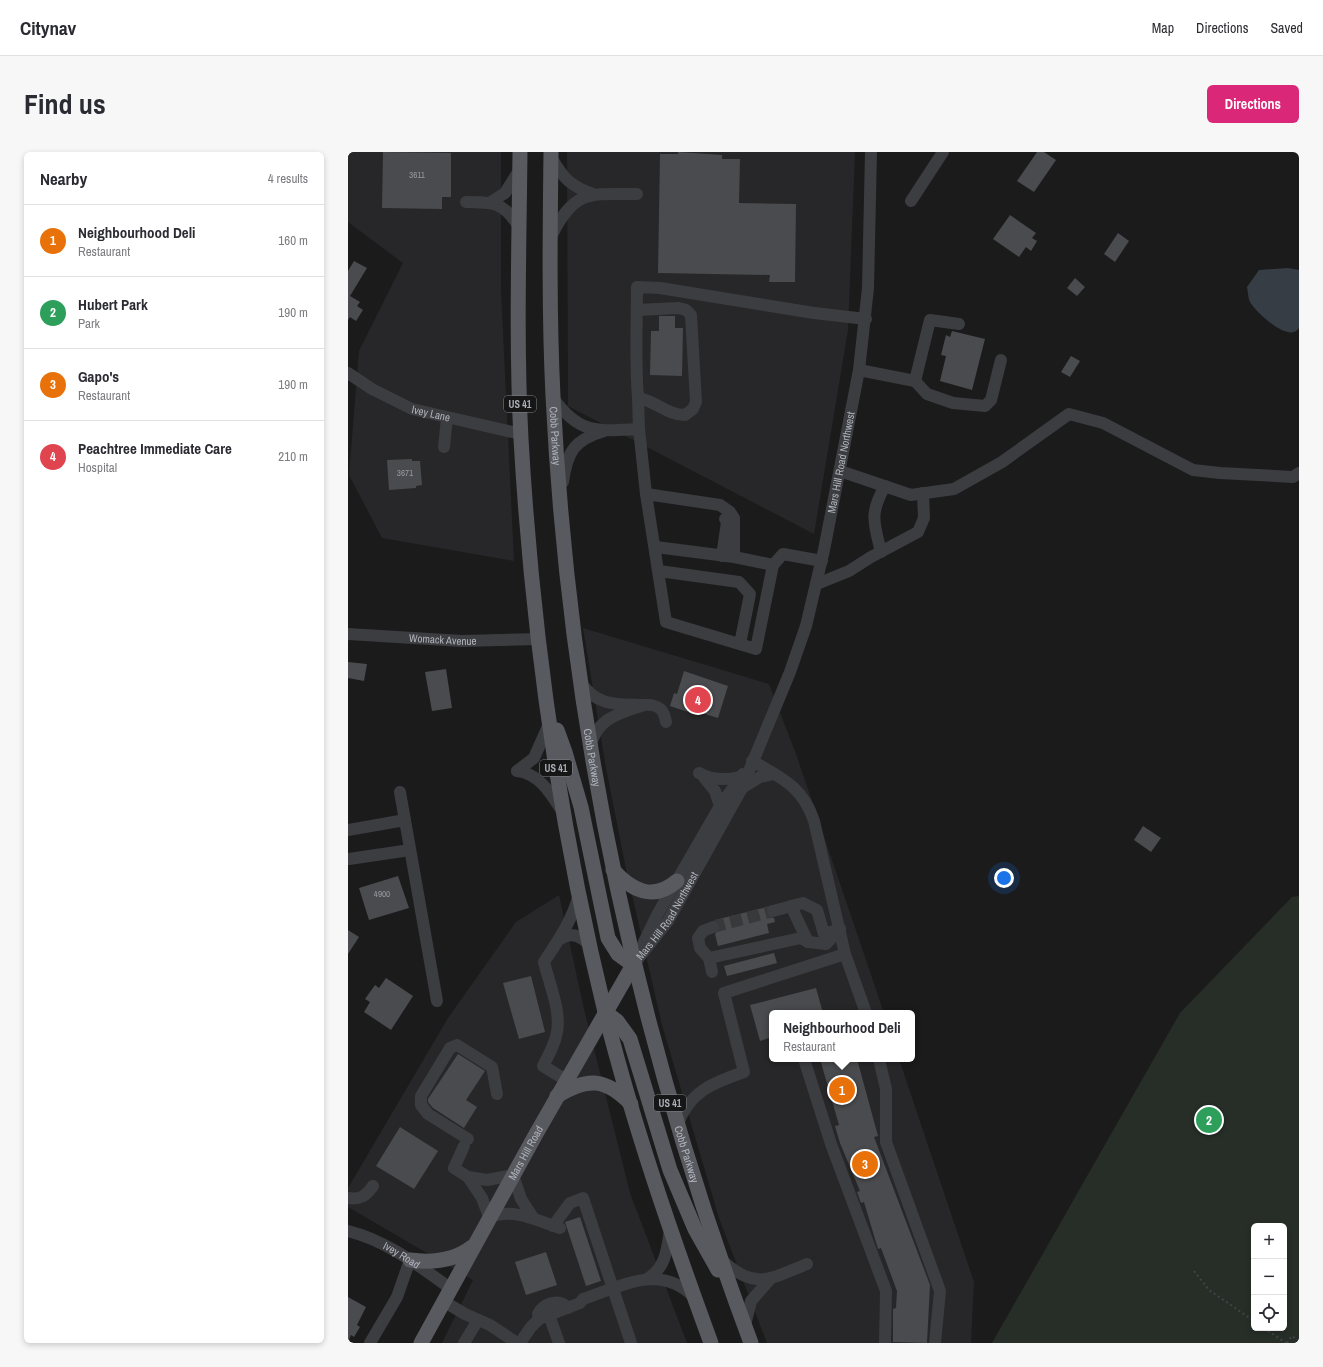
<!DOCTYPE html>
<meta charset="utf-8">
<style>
:root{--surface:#fff;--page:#f7f7f7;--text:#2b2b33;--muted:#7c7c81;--line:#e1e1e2;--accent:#db2777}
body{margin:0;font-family:"Archivo Narrow",sans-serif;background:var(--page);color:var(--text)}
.controls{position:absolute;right:12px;bottom:12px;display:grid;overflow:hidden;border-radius:6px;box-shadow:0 2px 6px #0003}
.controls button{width:36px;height:36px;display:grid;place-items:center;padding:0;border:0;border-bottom:1px solid var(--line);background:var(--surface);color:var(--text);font:20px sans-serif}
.you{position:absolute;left:656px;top:726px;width:14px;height:14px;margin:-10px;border:3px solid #fff;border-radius:50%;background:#1a73e8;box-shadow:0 0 0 6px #1a73e833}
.badge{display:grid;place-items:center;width:26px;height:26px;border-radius:50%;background:var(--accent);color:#fff;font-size:13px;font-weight:700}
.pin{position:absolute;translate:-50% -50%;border:2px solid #fff;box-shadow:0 1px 4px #0006}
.popup{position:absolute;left:421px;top:858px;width:146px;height:52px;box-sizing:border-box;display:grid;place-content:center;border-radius:6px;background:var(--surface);filter:drop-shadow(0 1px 3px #0005);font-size:13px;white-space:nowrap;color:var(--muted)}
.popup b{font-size:15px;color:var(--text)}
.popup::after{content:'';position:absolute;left:50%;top:100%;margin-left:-8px;border:8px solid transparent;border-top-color:var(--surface)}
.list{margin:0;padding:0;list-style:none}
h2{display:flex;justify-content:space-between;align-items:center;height:52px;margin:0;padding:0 16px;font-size:17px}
h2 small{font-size:13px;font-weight:400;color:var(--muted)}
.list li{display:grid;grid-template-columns:26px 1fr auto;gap:12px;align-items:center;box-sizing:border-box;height:72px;padding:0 16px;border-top:1px solid var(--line)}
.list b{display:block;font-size:15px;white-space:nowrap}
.list p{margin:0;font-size:13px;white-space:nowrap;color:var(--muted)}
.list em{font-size:13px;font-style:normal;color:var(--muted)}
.icon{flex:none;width:22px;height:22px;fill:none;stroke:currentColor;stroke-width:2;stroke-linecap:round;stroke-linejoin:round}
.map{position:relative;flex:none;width:951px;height:1191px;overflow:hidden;border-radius:6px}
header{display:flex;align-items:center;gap:24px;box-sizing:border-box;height:56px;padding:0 20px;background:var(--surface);border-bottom:1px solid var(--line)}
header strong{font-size:19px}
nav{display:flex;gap:22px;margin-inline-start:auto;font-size:14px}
.intro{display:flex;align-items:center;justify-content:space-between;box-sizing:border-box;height:96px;padding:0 24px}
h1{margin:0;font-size:28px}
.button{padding:10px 18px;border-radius:6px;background:var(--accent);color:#fff;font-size:14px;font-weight:700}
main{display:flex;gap:24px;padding:0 24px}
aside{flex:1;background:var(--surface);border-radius:6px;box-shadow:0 2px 6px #0003}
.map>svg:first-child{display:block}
.built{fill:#272729}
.green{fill:#272e28;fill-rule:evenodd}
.water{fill:#363d44}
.building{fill:#4a4b4e}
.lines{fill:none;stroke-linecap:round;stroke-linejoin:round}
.minor-tunnel{stroke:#39393c;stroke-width:12;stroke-dasharray:12 6;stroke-linecap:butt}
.path{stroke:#424348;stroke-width:2;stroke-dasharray:2 3;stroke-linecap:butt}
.minor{stroke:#3c3d41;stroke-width:12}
.major{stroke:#585a60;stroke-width:15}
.labels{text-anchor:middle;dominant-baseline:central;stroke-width:4;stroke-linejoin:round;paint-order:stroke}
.number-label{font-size:9px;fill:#96989f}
.shield{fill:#161617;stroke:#818389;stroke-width:1}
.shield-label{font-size:10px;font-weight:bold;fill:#afb2ba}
.street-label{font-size:11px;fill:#afb2ba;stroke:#161617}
</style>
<header>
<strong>Citynav</strong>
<nav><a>Map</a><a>Directions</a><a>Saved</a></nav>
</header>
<div class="intro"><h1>Find us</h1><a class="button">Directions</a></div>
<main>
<aside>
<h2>Nearby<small>4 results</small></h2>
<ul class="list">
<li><span class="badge" style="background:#e8710a">1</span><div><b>Neighbourhood Deli</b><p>Restaurant</p></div><em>160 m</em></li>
<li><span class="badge" style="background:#2e9e5b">2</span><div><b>Hubert Park</b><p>Park</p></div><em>190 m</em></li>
<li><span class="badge" style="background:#e8710a">3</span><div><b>Gapo's</b><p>Restaurant</p></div><em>190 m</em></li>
<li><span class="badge" style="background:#e0444e">4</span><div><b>Peachtree Immediate Care</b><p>Hospital</p></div><em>210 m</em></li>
</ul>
</aside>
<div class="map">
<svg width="951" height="1191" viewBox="0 0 951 1191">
<rect width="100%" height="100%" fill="#1b1b1c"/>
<g class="built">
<path d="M0 0H153V139L166 409 34 386 1 323 11 199 55 111 0 70Z"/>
<path d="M219 0H507L500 178 466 382 220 254Z"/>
<path d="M235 476 421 532 448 602 536 861H424V907H551L626 1130 623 1191H419L371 1066 314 873 278 717 258 616Z"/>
<path d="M211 743 236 857 282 1041 339 1191H94L125 1128 0 1055V1036L100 866 168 770Z"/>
</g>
<path class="green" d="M951 744V1191H644L832 861 944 745ZM906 1074H936V1176H906Z"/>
<path class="water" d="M940 116 951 118V176C941 192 908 160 902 150 900 146 900 140 899 135L911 118Z"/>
<g class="building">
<path d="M35 0 103 1V45H94V57L34 56Z"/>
<path d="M330 0 374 3V7H392L391 51 448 52 447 130H421L422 123 310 121 312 2H330Z"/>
<path d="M689 0H696L708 8 686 40 669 29Z"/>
<path d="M662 63 688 81 684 86 689 89 683 99 678 95 671 105 645 87Z"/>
<path d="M770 81 781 89 767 110 756 102Z"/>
<path d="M6 109 19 116 2 144 12 150 9 154 15 158 8 169 2 165 0 168V119Z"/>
<path d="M727 126 737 135 729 144 719 136Z"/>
<path d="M311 164H327V176H335L334 224 302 223 303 179H311Z"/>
<path d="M604 179 637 187 624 238 592 229 598 204 593 203 598 183 602 185Z"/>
<path d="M723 204 732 209 722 225 713 220Z"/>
<path d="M64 307V309H72L74 333 68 334V336L41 338 39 308Z"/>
<path d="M0 510 19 512 16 529 0 526Z"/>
<path d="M98 517 104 556 84 559 77 520Z"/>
<path d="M336 519 380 534 370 566 341 557 340 560 322 554 326 541 329 542Z"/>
<path d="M795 674 813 686 803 700 786 688Z"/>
<path d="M50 724 61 756 21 768 11 736Z"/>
<path d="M419 755 418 761 420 765 426 766 427 770 419 772 421 781 370 794 367 782 372 776V772L367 768Z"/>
<path d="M0 778 11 785 0 802Z"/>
<path d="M426 801 429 811 379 824 376 814Z"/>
<path d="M183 824 197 880 171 887 155 831Z"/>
<path d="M38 826 65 844 43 878 16 860 22 850 17 847 27 833 31 836Z"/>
<path d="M468 836 475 861H424V885L412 889 402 853Z"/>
<path d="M110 902 137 919 118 948 129 955 116 976 85 956 80 950V947Z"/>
<path d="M472 907H509L530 984 526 985 582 1133 579 1191 545 1190V1157L548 1156 549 1139 533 1096 530 1097 516 1050 513 1051 509 1040 512 1039 492 991 487 974 491 973Z"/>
<path d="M52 975 90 999 66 1037 28 1014Z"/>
<path d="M232 1065 253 1129 238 1134 217 1070Z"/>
<path d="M198 1100 209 1133 178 1143 167 1110Z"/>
<path d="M0 1145 18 1155 9 1173 12 1175 6 1185 3 1183 0 1190Z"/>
</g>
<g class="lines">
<path class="minor-tunnel" d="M365 775 425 759"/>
<g class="path">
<path d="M846 1119 861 1138 906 1169"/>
<path d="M916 1176 938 1191"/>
<path d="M939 1191 944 1184 951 1189"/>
</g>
<g class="minor">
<path d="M203 5C215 26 222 34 245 42"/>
<path d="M563 49 595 0"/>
<path d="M118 50C145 50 156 50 171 75"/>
<path d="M143 50 157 41 172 17"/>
<path d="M203 85C226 37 242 42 289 42"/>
<path d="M289 158 331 156 338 158 343 163 348 250 345 257 337 263C319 263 308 249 290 246 287 209 289 172 289 135L312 136 466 161 518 167"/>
<path d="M511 218 567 229 582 168 611 172"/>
<path id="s1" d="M0 221 24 237 64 257 173 282"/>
<path d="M567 229 579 242 605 251 637 254 643 248 653 208"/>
<path d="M205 246C232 283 249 279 291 277L298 342 318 470 408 497 425 413"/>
<path d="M290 246 291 277"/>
<path d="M96 295 99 266"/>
<path d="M492 319 563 343 606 337 654 310 721 262 755 271 845 318 872 321 945 325 951 321"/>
<path d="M215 330C219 300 226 288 256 279"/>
<path d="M298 342 372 353 382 360 386 366V405"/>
<path d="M308 395 386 405 425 413 435 402 474 409"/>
<path d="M533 400C526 371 521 362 537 334"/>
<path d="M374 404 379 370 377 367"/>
<path d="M311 419 391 430 402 442 392 492"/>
<path d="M469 432 501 419 523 405 570 380 576 366 575 341"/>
<path id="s2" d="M0 482 114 489 190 487"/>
<path d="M233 531C250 555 269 552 296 553 270 562 251 565 242 594"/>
<path d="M296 553C309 552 316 556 318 570"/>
<path d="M404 609C434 626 455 635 466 669L497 802 518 861"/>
<path d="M169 619C191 621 203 642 214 659"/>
<path d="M169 619 186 606 201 572"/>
<path d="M351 621C363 628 379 628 392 625"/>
<path d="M355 624 367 639 372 654"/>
<path d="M394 636 412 625 426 622"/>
<path d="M52 640 89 849"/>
<path d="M0 678 57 668"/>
<path d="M1 707 62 698"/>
<path d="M443 754 460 790"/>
<path d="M425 759 455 751 469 758 476 782 492 777"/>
<path d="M212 787C224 779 234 785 242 794"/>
<path d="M295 792 309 763 372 654 395 622"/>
<path d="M361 806 352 796 350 786 355 779 365 775"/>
<path id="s3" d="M285 813 320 769 394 636 442 520 458 474 476 398 511 218 520 136 523 0"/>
<path d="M364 820 361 806 453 786 460 790 478 792 492 777"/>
<path d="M456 907 483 992 538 1139 537 1191"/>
<path d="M531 907 538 937V990L592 1139 587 1191"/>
<path d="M218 928 195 914C201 903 207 892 209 880 213 858 201 831 196 810 210 789 225 767 231 742"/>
<path d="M329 974C341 940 364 931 396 920L376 841 497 802"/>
<path d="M120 987 80 962 73 953V944L102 896 109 893 144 915 149 942"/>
<path d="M116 994 106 1016 120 1025"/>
<path d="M0 1046C12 1048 18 1044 25 1034"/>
<path d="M186 1067 173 1047 165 1023 139 1028 120 1025 134 1046 141 1065C166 1056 188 1068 212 1076"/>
<path d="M205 1074 222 1051 235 1046 283 1191"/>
<path id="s4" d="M0 1079C38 1088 71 1114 102 1136"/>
<path d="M374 1108C407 1139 422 1127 459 1112"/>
<path d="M299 1127C318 1116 319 1097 322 1078"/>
<path d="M95 1149 117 1162 142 1173 169 1191"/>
<path d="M201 1163 211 1191"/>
<path d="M191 1167 190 1162C195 1151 212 1146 220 1156"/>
<path d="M397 1173 403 1149 423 1126"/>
<path d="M22 1191 49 1145 62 1108"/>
<path d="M116 1191 130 1168"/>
<path d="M172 1191 183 1175 191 1167 232 1151 235 1147C274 1134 312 1111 346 1145"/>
</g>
<g class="major">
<path d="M172 0C171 95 168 192 173 287 184 480 211 672 257 860 285 972 323 1082 363 1191"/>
<path id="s5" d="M203 0C202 81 201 163 205 244 221 572 288 884 403 1191"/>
<path d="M209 578 217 600 233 655 260 786 270 802 285 813"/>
<path d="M265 718C283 738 305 750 329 729"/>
<path d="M257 860 269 869 282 887 322 1018 347 1077 370 1118"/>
<path d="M209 944C239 925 258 926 283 952"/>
<path d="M62 1108C84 1111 106 1109 124 1095"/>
<path id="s6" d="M73 1191 188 982 285 813"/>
</g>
</g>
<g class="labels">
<g class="number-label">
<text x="69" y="23">3611</text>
<text x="57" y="321">3671</text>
<text x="34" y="742">4900</text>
</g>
<g class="shield">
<rect x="156" y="244" width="32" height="16" rx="3"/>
<rect x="192" y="608" width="32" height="16" rx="3"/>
<rect x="306" y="943" width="32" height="16" rx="3"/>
</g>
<g class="shield-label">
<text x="172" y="252">US 41</text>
<text x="208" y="616">US 41</text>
<text x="322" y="951">US 41</text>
</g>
<g class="street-label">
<text stroke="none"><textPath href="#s1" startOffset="93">Ivey Lane</textPath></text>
<text stroke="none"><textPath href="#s5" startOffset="284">Cobb Parkway</textPath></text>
<text stroke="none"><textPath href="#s3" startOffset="550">Mars Hill Road Northwest</textPath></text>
<text stroke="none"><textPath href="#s2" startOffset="95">Womack Avenue</textPath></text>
<text stroke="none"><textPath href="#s5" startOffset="608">Cobb Parkway</textPath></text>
<text stroke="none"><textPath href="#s3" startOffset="60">Mars Hill Road Northwest</textPath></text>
<text stroke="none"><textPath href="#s6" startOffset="217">Mars Hill Road</textPath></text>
<text stroke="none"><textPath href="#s5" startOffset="1016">Cobb Parkway</textPath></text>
<text stroke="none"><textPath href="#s4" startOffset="59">Ivey Road</textPath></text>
</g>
</g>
</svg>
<div class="controls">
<button>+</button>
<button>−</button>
<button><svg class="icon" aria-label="locate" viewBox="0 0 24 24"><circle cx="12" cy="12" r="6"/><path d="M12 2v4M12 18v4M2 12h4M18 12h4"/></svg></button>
</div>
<div class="you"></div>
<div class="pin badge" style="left:494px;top:938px;background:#e8710a">1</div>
<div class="popup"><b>Neighbourhood Deli</b>Restaurant</div>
<div class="pin badge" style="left:861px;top:968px;background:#2e9e5b">2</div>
<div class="pin badge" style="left:517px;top:1012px;background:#e8710a">3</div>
<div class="pin badge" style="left:350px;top:548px;background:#e0444e">4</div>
</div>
</main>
